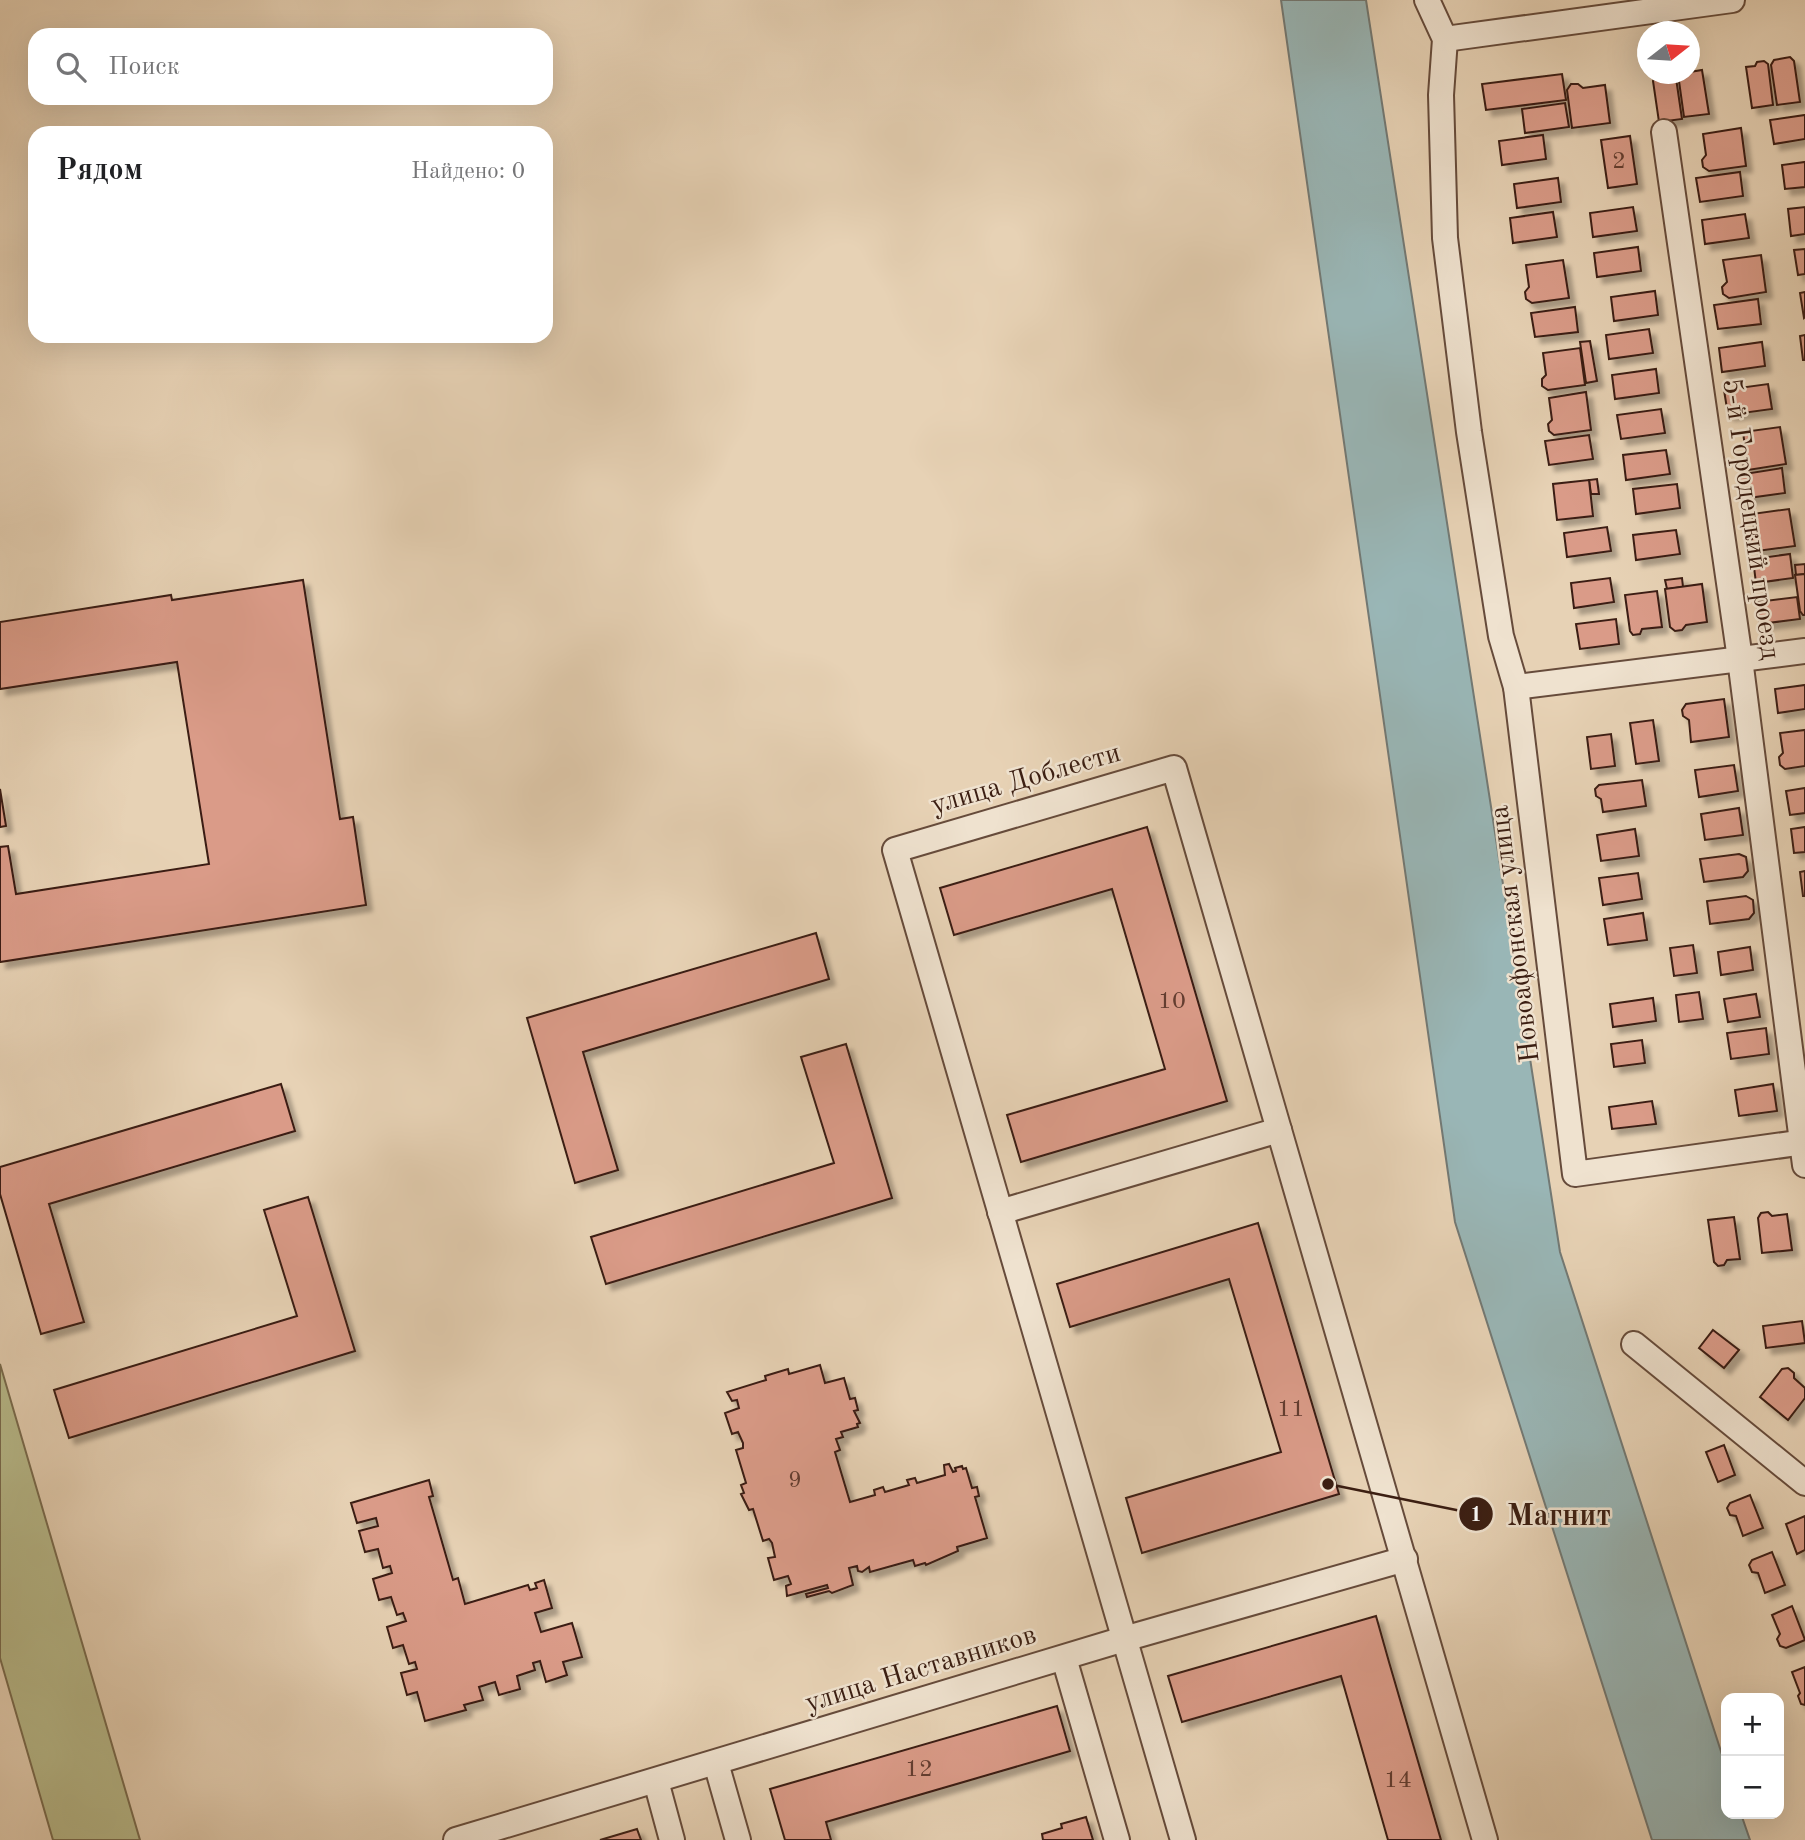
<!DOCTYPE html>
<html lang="ru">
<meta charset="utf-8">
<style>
:root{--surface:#fff;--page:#f2f2f2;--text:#202124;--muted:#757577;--line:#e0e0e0}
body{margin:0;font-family:"Old Standard TT",serif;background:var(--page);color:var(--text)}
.controls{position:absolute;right:21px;bottom:21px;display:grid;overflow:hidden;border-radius:14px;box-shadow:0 7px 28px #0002}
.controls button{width:63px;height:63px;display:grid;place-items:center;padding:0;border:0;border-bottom:2px solid var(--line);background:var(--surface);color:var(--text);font:35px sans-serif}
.compass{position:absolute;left:1637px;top:21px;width:63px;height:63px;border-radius:50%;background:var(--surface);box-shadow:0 7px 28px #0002;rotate:73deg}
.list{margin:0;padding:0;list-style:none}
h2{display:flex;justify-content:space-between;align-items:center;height:91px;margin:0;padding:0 28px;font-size:30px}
h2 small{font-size:23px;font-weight:400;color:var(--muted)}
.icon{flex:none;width:38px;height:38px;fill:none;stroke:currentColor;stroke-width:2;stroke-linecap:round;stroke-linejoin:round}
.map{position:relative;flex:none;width:1805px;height:1840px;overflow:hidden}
.search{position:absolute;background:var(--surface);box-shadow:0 7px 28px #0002;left:28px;top:28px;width:525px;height:77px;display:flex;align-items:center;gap:18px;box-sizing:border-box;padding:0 24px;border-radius:21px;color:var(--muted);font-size:26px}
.panel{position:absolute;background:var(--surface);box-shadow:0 7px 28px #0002;left:28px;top:126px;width:525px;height:217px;border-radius:21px}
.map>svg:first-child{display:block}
.green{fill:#b8bb8c;stroke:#7a6c4f;stroke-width:2}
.water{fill:#99b6b6;stroke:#737974;stroke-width:2}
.building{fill:#da9b88;stroke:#3b1e12;stroke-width:2;filter:url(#shadow)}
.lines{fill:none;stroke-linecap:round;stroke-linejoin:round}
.minor-casing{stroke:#664b3b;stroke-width:28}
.minor{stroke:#efe2cf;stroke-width:24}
.labels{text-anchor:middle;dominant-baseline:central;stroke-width:5;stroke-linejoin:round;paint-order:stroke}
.number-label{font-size:24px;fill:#633d30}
.street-label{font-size:28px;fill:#3b1e12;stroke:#efe2cf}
.leader{fill:none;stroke:#3b1e12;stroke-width:2.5}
.callout-dot{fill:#3b1e12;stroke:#efe2cf;stroke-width:2.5}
.mark-label{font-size:21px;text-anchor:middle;font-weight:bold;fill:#fff}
.callout-label{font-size:30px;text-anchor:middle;font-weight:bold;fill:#3b1e12;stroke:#efe2cf;stroke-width:5;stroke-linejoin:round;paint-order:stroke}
</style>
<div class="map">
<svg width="1805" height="1840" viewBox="0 0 1805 1840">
<defs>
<filter id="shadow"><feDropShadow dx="6" dy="6" stdDeviation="2" flood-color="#0004"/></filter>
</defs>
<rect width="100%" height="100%" fill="#e7d2b5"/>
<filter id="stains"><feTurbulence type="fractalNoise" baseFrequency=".00286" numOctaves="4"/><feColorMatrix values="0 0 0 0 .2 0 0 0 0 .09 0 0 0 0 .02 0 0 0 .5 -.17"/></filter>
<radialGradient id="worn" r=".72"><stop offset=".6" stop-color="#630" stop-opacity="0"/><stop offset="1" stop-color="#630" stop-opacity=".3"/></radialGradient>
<path class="green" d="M0 1364 140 1840H53L0 1658Z"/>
<path class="water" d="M1281 0H1366L1560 1252 1726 1767V1814H1741L1750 1840H1652L1455 1222Z"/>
<g class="building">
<path d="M1790 57 1794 61 1800 102 1777 105 1771 65 1774 60Z"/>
<path d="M1764 61 1768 64 1773 105 1752 108 1746 67 1755 66 1757 62Z"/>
<path d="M1702 70 1709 114 1684 117 1678 74Z"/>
<path d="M1562 74 1566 100 1486 110 1482 84Z"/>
<path d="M1671 74 1676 78 1682 119 1659 122 1653 81 1656 76Z"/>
<path d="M1571 84H1578L1583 88 1605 85 1610 123 1572 128 1567 90Z"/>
<path d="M1565 103 1569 127 1525 133 1522 109Z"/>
<path d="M1805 115V139L1774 144 1770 120Z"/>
<path d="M1741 128 1746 166 1709 171 1703 167 1702 160 1706 155 1703 134Z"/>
<path d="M1543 135 1546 159 1502 165 1499 141Z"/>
<path d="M1630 136 1637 184 1608 188 1601 140Z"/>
<path d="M1805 162V187L1785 189 1782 165Z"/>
<path d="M1740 172 1743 196 1700 202 1696 178Z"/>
<path d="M1558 178 1561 202 1517 208 1514 184Z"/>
<path d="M1633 207 1637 231 1593 237 1590 213Z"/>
<path d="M1805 207V234L1791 236 1788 209Z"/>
<path d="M1553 212 1557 237 1513 243 1510 218Z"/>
<path d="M1745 214 1749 238 1705 244 1702 220Z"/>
<path d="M1638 247 1641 271 1597 277 1594 253Z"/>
<path d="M1805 249V274L1798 275 1794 250Z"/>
<path d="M1761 255 1766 292 1729 298 1723 294 1722 287 1727 282 1723 260Z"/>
<path d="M1563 260 1569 298 1532 303 1526 299 1525 292 1529 287 1526 265Z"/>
<path d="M1655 291 1658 315 1614 321 1611 297Z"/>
<path d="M1805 292V317L1804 318 1800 293Z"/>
<path d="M1758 299 1761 324 1718 329 1714 305Z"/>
<path d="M1575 307 1578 332 1535 337 1531 313Z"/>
<path d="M1649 329 1653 353 1609 359 1606 335Z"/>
<path d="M1805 335V360H1803L1800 336Z"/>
<path d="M1590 341 1597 381 1586 383 1580 342Z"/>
<path d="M1762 342 1765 366 1722 372 1719 348Z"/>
<path d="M1580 348 1585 385 1548 390 1542 386V379L1546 375 1543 353Z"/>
<path d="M1656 369 1659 393 1615 399 1612 375Z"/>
<path d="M1768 384 1772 409 1728 415 1724 390Z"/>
<path d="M1586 392 1591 430 1554 435 1549 431 1548 424 1552 420 1549 398Z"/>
<path d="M1661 409 1665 433 1621 439 1617 415Z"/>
<path d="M1780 427 1786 464 1748 470 1743 466 1742 459 1746 454 1743 432Z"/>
<path d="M1589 435 1593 459 1549 465 1545 441Z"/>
<path d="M1666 450 1670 474 1626 480 1623 455Z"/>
<path d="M1782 468 1785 493 1741 499 1738 475Z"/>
<path d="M1597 479 1599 494H1591L1589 480Z"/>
<path d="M1589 480 1593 516 1557 520 1553 484Z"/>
<path d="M1677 484 1680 508 1636 514 1633 489Z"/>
<path d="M1789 509 1795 546 1757 551 1752 547 1751 540 1755 536 1752 514Z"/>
<path d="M1607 527 1611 551 1567 557 1564 533Z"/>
<path d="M1676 530 1680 554 1636 560 1633 535Z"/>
<path d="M1790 554 1793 578 1756 583 1753 559Z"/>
<path d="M1805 564V574L1796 575 1795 565Z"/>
<path d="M1805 574V615H1803L1800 611 1795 575Z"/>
<path d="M1610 578 1614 602 1574 608 1571 583Z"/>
<path d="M1682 578 1683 587 1667 589 1665 580Z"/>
<path d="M303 580 340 819 353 817 366 905 0 962V847L8 846 16 894 209 864 177 662 0 689V622L171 595 172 600Z"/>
<path d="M1702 584 1707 622 1686 625 1682 630 1675 631 1670 627 1665 589Z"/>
<path d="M1657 591 1662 627 1642 629 1640 634 1633 635 1630 631 1625 595Z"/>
<path d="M1797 597 1800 619 1760 624 1757 602Z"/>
<path d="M1616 619 1619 644 1580 649 1576 624Z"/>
<path d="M1805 685V709L1778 713 1775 689Z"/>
<path d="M1724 699 1729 737 1691 742 1689 720 1683 716 1682 710 1686 704Z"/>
<path d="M1653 720 1659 761 1636 764 1630 723Z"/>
<path d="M1805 730V766L1785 769 1780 765 1779 757 1783 753 1780 733Z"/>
<path d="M1611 734 1615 766 1591 769 1587 737Z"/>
<path d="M1734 765 1738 791 1699 797 1695 770Z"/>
<path d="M1642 780 1646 806 1603 812 1601 799 1596 796 1595 789 1599 785Z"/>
<path d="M1805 788V813L1790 815 1786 791Z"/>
<path d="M0 789 6 826 0 827Z"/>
<path d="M1739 808 1743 835 1705 840 1701 814Z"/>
<path d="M1147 827 1227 1101 1021 1162 1007 1115 1165 1069 1112 889 954 935 940 888Z"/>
<path d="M1805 827V852L1794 853 1791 829Z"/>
<path d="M1635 829 1639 856 1601 861 1597 835Z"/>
<path d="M1739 854 1746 857 1748 871 1743 877 1704 882 1700 859Z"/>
<path d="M1805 871V896H1803L1800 872Z"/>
<path d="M1638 873 1642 899 1603 905 1599 878Z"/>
<path d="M1746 896 1753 900 1754 913 1749 919 1710 924 1707 901Z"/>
<path d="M1643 913 1647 940 1608 945 1604 919Z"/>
<path d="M816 933 829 979 583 1052 618 1170 575 1183 527 1018Z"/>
<path d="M1693 945 1697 973 1674 976 1670 948Z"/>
<path d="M1750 947 1753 970 1721 975 1718 952Z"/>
<path d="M1699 992 1703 1019 1679 1022 1676 995Z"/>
<path d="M1756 994 1760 1017 1728 1022 1724 999Z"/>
<path d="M1653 998 1656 1021 1613 1027 1610 1004Z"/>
<path d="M1766 1028 1769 1054 1731 1059 1727 1033Z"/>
<path d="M1642 1040 1645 1063 1614 1067 1611 1044Z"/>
<path d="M846 1044 892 1198 606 1284 591 1237 834 1163 801 1057Z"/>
<path d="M281 1084 295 1131 49 1204 84 1322 41 1334 0 1194V1167Z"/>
<path d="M1773 1084 1777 1111 1739 1116 1735 1090Z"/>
<path d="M1652 1101 1656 1124 1612 1129 1609 1107Z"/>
<path d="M308 1197 355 1351 69 1438 54 1390 297 1316 264 1210Z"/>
<path d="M1768 1212 1772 1216 1787 1214 1792 1250 1762 1253 1758 1218 1761 1213Z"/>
<path d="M1734 1217 1740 1259 1727 1260 1724 1265 1718 1266 1714 1262 1708 1220Z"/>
<path d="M1258 1223 1339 1494 1142 1553 1126 1498 1281 1452 1229 1279 1070 1327 1057 1284Z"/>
<path d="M1802 1321 1805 1343 1766 1348 1763 1326Z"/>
<path d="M1713 1330 1739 1350 1724 1368 1699 1348Z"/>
<path d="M820 1365 825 1383 844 1378 850 1399 855 1398 858 1410 854 1411 860 1423 857 1424 858 1427 841 1432 843 1437 836 1439 840 1450 835 1452 850 1502 875 1495 874 1490 883 1487 885 1492 909 1485 907 1480 915 1478 917 1483 945 1475 944 1465 949 1464 953 1472 956 1471 955 1468 962 1466 963 1469 966 1468 972 1488 977 1487 979 1496 975 1497 987 1538 957 1547 958 1551 926 1565 925 1563 915 1566 913 1560 870 1572 869 1567 862 1572 858 1571 857 1566 849 1568 853 1585 832 1593 829 1591 807 1597 806 1594 828 1588 827 1585 787 1596 786 1586 791 1584 788 1576 774 1580 768 1558 775 1557 772 1543 769 1539 763 1541 753 1509 749 1510 741 1494 744 1493 741 1485 746 1483 736 1450 743 1448V1443L738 1432 732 1434 725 1413 739 1408 737 1400 732 1401 727 1392 766 1380 765 1376 788 1369 789 1374Z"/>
<path d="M1788 1368 1794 1373V1378L1805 1388V1398L1788 1420 1760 1397 1782 1369Z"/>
<path d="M1724 1445 1735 1475 1718 1482 1706 1452Z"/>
<path d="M429 1480 433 1496 429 1497 453 1580 458 1578 465 1604 528 1585 530 1590 537 1588 535 1583 544 1580 552 1608 535 1613 541 1632 572 1623 582 1657 563 1662 567 1675 546 1682 540 1661 533 1663 535 1670 517 1676 520 1689 499 1695 495 1682 479 1687 483 1700 464 1705 466 1710 425 1721 417 1692 407 1695 401 1673 417 1669 415 1662 409 1664 403 1645 393 1648 387 1627 406 1621 403 1613 397 1615 391 1597 379 1600 373 1579 392 1573 390 1566 383 1568 378 1549 365 1552 359 1531 378 1526 376 1518 357 1523 351 1503Z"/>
<path d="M1750 1495 1763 1528 1743 1536 1736 1516 1730 1515 1727 1508 1730 1503Z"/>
<path d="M1805 1516V1550L1797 1554 1786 1524Z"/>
<path d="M1772 1552 1785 1585 1765 1593 1758 1573 1752 1572 1749 1565 1752 1560Z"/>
<path d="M1792 1606 1805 1640 1786 1648 1780 1646 1777 1639 1780 1634 1772 1615Z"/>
<path d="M1376 1616 1389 1662 1441 1840H1388L1341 1676 1182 1722 1168 1676Z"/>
<path d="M1805 1667V1705L1801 1704 1798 1696 1800 1693 1792 1672Z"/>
<path d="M1057 1706 1070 1751 826 1822 831 1840H785L770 1789Z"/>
<path d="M1086 1817 1093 1840H1043L1042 1834 1062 1828 1061 1824Z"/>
<path d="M637 1829 641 1840H600Z"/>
</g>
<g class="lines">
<defs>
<g id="minor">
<path d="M1427 0 1445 39 1441 95 1445 238 1469 432 1501 636 1516 687 1575 1174 1805 1142"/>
<path d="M1445 39 1732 0"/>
<path d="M1664 132 1740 659 1805 1165"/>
<path d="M1516 687 1805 651"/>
<path d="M1000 1212 1279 1130"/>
<path d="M1634 1344 1805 1483"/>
<path d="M1064 1658 1117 1840"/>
<path d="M716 1763 738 1840"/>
<path d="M656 1781 672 1840"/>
<path d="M456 1840 1124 1639 1405 1559"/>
<path d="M1183 1840 895 850 1174 768 1485 1840"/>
</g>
</defs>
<use href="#minor" class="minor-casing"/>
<use href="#minor" class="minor"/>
</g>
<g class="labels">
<g class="number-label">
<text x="1619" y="162">2</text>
<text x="1172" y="1002">10</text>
<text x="1291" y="1410">11</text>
<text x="795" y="1481">9</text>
<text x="919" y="1770">12</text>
<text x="1398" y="1781">14</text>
</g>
<g class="street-label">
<text transform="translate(1750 519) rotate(82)">5-й Городецкий проезд</text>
<text transform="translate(1026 780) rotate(-16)">улица Доблести</text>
<text transform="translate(1516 934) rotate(-97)">Новоафонская улица</text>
<text transform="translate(921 1670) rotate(-17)">улица Наставников</text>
</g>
</g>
<path class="leader" d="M1328 1484L1476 1514"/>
<g class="callout-dot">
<circle cx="1328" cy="1484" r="7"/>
<circle cx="1476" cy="1514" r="18"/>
</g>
<g class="mark-label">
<text x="1476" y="1521">1</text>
</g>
<g class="callout-label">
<text x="1559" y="1525">Магнит</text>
</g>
<rect width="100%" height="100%" filter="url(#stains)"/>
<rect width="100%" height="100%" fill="url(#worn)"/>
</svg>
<div class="controls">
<button>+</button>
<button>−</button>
</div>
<svg class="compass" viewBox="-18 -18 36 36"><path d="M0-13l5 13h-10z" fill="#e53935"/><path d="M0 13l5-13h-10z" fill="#757577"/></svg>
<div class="search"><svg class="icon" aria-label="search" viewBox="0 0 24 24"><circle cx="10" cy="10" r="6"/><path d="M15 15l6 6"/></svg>Поиск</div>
<section class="panel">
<h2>Рядом<small>Найдено: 0</small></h2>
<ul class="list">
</ul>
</section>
</div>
